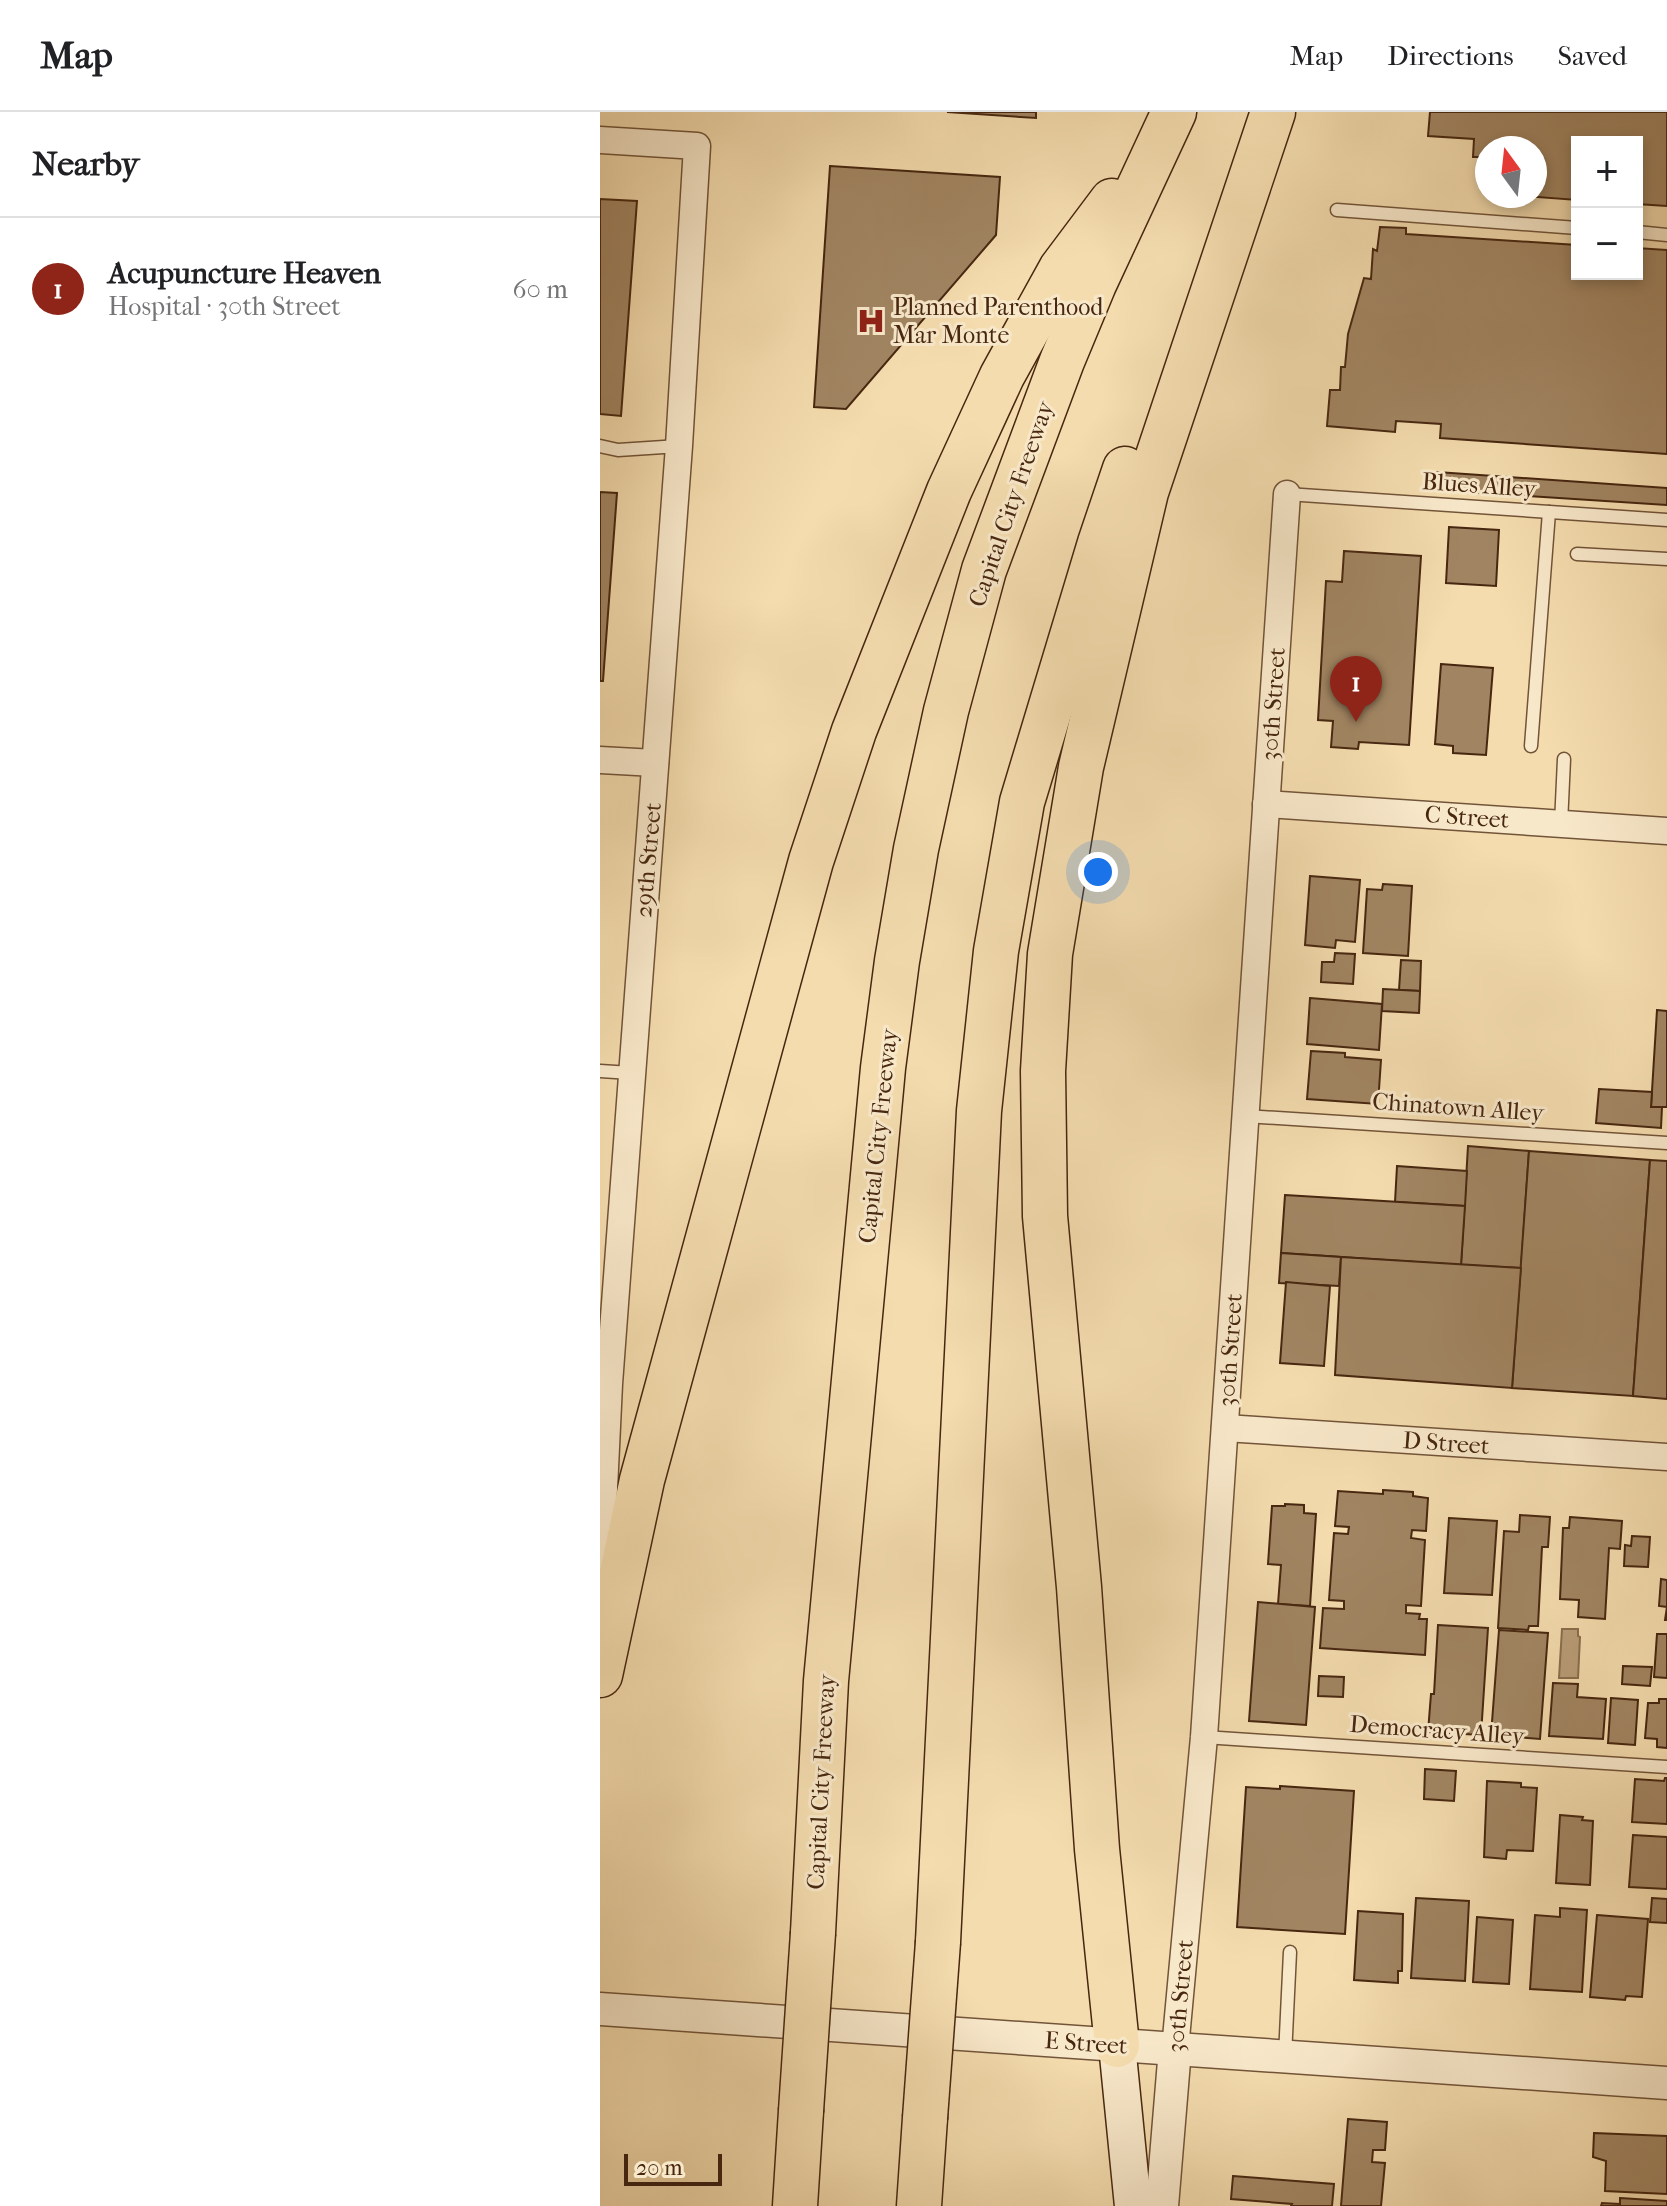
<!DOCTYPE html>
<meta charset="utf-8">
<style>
:root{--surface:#fff;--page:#f6f6f6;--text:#202124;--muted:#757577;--line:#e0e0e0;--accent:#8f2418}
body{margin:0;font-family:"IM FELL French Canon",serif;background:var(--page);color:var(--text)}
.controls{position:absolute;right:24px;top:24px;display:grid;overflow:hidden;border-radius:0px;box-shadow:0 4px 12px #0003}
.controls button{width:72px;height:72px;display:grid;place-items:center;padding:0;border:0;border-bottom:2px solid var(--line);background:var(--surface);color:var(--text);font:40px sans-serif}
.compass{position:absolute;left:875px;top:24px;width:72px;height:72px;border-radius:50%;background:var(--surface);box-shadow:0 4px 12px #0003;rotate:345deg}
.scale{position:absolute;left:24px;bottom:20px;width:98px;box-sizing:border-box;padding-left:8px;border:4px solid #472710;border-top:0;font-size:22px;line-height:28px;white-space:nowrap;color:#472710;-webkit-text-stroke:6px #f8e8ca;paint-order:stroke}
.you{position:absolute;left:498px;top:760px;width:28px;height:28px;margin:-20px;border:6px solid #fff;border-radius:50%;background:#1a73e8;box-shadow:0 0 0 12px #1a73e833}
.badge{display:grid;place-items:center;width:52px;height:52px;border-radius:50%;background:var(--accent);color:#fff;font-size:26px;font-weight:700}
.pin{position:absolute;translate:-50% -66px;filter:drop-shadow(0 2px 4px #0008)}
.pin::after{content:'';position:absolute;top:42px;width:28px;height:24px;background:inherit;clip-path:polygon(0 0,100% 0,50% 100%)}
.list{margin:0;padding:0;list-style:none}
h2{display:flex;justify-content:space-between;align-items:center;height:104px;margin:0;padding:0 32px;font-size:34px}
h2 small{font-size:26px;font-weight:400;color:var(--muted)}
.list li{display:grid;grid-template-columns:52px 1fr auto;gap:24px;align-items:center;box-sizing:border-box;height:144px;padding:0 32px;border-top:2px solid var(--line)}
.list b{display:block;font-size:30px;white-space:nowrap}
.list p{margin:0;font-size:26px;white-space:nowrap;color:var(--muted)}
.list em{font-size:26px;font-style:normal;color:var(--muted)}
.map{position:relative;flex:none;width:1067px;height:2094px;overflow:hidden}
header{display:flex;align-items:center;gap:48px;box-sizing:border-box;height:112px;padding:0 40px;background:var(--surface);border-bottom:2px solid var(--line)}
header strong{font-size:38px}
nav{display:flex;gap:44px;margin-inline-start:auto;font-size:28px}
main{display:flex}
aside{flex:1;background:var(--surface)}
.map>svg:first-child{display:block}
.water{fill:#b99e78;stroke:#8b6e4e;stroke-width:2}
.building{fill:#a18562;stroke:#472710;stroke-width:2}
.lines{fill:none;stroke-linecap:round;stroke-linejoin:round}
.service-casing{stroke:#725438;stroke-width:15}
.minor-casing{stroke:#725438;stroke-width:29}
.tertiary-casing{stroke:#725438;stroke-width:35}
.secondary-casing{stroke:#472710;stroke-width:39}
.motorway-casing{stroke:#472710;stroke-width:47}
.service{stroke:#f8e8ca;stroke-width:12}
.minor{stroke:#f8e8ca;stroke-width:26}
.tertiary{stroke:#f8e8ca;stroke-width:32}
.secondary{stroke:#f8e8ca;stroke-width:36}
.motorway{stroke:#f4dcae;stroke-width:44}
.motorway-bridge-casing{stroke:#472710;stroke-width:47;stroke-linecap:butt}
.motorway-bridge{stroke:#f4dcae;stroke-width:44}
.labels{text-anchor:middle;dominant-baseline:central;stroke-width:6;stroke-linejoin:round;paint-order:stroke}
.poi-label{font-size:24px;fill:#472710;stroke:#f8e8ca;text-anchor:start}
.street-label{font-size:24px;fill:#472710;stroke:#f8e8ca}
</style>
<header>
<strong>Map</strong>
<nav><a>Map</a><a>Directions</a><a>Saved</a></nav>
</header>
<main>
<aside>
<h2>Nearby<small></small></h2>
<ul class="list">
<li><span class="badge">1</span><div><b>Acupuncture Heaven</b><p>Hospital · 30th Street</p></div><em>60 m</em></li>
</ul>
</aside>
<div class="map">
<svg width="1067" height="2094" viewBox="0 0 1067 2094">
<rect width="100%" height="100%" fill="#f4dcae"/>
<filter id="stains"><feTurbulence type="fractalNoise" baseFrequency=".0025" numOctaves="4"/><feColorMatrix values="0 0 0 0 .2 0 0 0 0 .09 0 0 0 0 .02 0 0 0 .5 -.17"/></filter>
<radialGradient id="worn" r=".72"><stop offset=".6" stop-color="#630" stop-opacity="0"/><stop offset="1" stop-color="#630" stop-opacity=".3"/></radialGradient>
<path class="water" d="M962 1517H978V1524L980 1525 978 1566H959Z"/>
<g class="building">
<path d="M347 0H436V6Z"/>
<path d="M830 0H1067V94L1037 92V30H977V88L924 84H935V36H887V64H884L885 45H873L874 27 828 24Z"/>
<path d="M230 54 400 65 396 123 246 297 214 295Z"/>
<path d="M0 87 37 89 21 304 0 302Z"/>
<path d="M780 115 806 116V122L977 133V162H1037V136L1067 138V342L840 326 841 312 796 309 795 320 727 314 730 278H740L741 255H745L748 222 764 166 771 167 773 137 777 139Z"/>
<path d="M837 360 1067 376V393L836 378Z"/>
<path d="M0 380 17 381 3 569H0Z"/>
<path d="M849 415 899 418 896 474 846 471Z"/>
<path d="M744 439 821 444 809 633 759 630 758 637 731 635 733 609 718 608 726 469 742 470Z"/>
<path d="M841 552 893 556 886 643 853 641V634L835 632Z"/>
<path d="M710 764 760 768 755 830 736 828 735 836 705 833Z"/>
<path d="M783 772 812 774 808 844 763 841 767 777 782 778Z"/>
<path d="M735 841 755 842 753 872 721 870 722 850H734Z"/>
<path d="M801 848 821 849 820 879 799 878Z"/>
<path d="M783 877 820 879 819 901 782 899Z"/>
<path d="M710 886 782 892 779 938 707 932Z"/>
<path d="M1057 898 1067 899V995H1051Z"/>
<path d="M711 939 745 941V945L781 948 778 992 707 987Z"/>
<path d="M999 977 1052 980 1051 995H1062L1061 1016 996 1011Z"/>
<path d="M868 1034 929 1039 921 1156 861 1153Z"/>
<path d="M929 1039 1050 1048 1033 1284 912 1276Z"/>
<path d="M1050 1048 1067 1049V1287L1033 1284Z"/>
<path d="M797 1054 867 1059 865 1094 795 1090Z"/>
<path d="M685 1083 865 1094 861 1153 681 1141Z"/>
<path d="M681 1141 741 1145 739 1174 679 1171Z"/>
<path d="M741 1145 921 1156 912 1276 735 1263Z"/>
<path d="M686 1170 730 1174 724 1254 680 1251Z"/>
<path d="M783 1378 813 1380V1384L828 1386 826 1419 812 1418 811 1426 825 1428 821 1494 806 1493V1501L820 1502 819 1507H827L825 1543 720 1536 723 1496 744 1497V1489L729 1488 734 1421 748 1422 749 1415 735 1414 738 1379 783 1382Z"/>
<path d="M685 1392 704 1393V1401L716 1402 710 1494 678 1492 681 1453 668 1452 672 1394H685Z"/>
<path d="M920 1403 950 1405 948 1435H942L938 1514H929L928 1518 898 1516 904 1419 919 1420Z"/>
<path d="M970 1405 1022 1409 1020 1437 1009 1436 1005 1507 978 1505 979 1488 960 1487 963 1416H969Z"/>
<path d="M849 1406 897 1409 892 1483 844 1481Z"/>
<path d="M1032 1424 1050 1425 1048 1455 1024 1454 1025 1433 1031 1434Z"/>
<path d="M1061 1467 1067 1468V1508H1065L1067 1495 1059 1494Z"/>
<path d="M658 1490 715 1495 706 1613 649 1609Z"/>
<path d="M838 1513 888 1516 881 1623 828 1620 831 1582H834Z"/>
<path d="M899 1518 948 1521 940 1627 891 1623Z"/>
<path d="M1057 1522H1067V1566L1054 1565Z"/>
<path d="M1023 1554 1052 1555 1050 1574 1022 1572Z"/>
<path d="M719 1564 744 1565 743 1585 718 1584Z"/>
<path d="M953 1571 978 1572 977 1585 1006 1587 1003 1627 949 1624Z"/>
<path d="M1011 1586 1038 1588 1035 1633 1008 1631Z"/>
<path d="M1059 1587H1067V1636L1057 1635V1627L1045 1626 1048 1591H1059Z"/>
<path d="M825 1657 856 1659 854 1689 824 1687Z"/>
<path d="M1065 1666H1067V1712L1032 1710 1035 1667 1064 1669Z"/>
<path d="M887 1669 921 1671V1675L937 1676 933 1739 907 1738 906 1747 884 1745Z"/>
<path d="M680 1674 754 1679 745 1822 637 1815 646 1675 680 1677Z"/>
<path d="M960 1703 983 1705 982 1708 993 1709 990 1773 956 1771Z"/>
<path d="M1033 1723 1067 1725V1777L1029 1775Z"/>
<path d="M816 1786 869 1789 865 1869 811 1866Z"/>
<path d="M1052 1786 1067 1787V1811L1050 1810Z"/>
<path d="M960 1796 987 1798 982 1880 930 1877 935 1803 960 1805Z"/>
<path d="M758 1799 803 1802 802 1859H798V1871L754 1868Z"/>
<path d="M997 1803 1048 1807 1042 1885 1026 1884 1025 1888 990 1885Z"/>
<path d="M877 1805 913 1808 909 1872 873 1870Z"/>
<path d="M748 2007 787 2010 785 2038H773L772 2050 785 2051 781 2094H741Z"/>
<path d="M994 2021 1067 2024V2082L1005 2079 1006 2049 993 2045Z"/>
<path d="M633 2064 734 2072 732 2094H691L692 2092 631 2087Z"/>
<path d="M1020 2086 1067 2089V2094H1001L1002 2091 1020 2092Z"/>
</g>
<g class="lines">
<defs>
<g id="service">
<path d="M737 98 977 116"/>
<path d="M1037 120 1067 123"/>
<path d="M0 334 18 338 79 334"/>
<path d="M687 382 1067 408"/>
<path d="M977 442 1067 447"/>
<path d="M931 634 949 400"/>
<path d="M961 712 964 647"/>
<path d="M0 959 31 961"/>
<path d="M645 1004 1067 1031"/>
<path d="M604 1625 1067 1655"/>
<path d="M685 1944 690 1840"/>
</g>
<g id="minor">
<path d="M0 28 97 34 79 334 9 1272 0 1461"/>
<path d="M0 648 55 651"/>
<path d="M666 692 1067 719"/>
<path d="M625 1316 1067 1345"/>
<path d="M575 1937 604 1625 687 382"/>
</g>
<g id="tertiary">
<path d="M0 1897 1067 1971"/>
<path d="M562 2094 575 1937"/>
</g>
<path id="secondary" d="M517 1933 533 2094"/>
<g id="motorway">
<path d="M0 1563 42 1368 211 749 254 619 349 379 402 264 461 157 512 89"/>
<path d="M213 1821 226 1569 283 956 297 849 316 737 346 599 384 458 462 249 494 172 574 0"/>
<path d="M338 1830 379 999 396 839 422 690 500 431 525 357"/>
<path d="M517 1933 497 1737 479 1475 445 1104 443 959 450 842 481 655 546 380 673 0"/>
<path d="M195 2094 201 1999"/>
<path d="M319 2094 325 2006"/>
</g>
</defs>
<use href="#service" class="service-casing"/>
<use href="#minor" class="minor-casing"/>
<use href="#tertiary" class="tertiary-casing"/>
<use href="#secondary" class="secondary-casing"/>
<use href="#motorway" class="motorway-casing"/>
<use href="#service" class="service"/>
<use href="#minor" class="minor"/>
<use href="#tertiary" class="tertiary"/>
<use href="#secondary" class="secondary"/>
<use href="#motorway" class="motorway"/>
<defs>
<g id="motorway-bridge">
<path d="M201 1999 213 1821"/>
<path d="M325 2006 338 1830"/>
</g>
</defs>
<use href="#motorway-bridge" class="motorway-bridge-casing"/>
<use href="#motorway-bridge" class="motorway-bridge"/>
</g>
<defs>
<symbol id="hospital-bare" viewBox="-9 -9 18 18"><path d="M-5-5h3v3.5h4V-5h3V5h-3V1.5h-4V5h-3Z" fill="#8f2418" stroke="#f8e8ca" stroke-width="2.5" paint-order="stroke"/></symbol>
</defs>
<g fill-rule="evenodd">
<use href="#hospital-bare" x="251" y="189" width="40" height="40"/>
</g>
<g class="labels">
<g class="poi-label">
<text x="293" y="195">Planned Parenthood<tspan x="293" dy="28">Mar Monte</tspan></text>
</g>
<g class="street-label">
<text transform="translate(879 373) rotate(4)">Blues Alley</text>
<text transform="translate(411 392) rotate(-71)">Capital City Freeway</text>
<text transform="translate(673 592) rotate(-86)">30th Street</text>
<text transform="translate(867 705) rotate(4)">C Street</text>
<text transform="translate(48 748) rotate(-85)">29th Street</text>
<text transform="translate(858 995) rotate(4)">Chinatown Alley</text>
<text transform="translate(278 1024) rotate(-84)">Capital City Freeway</text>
<text transform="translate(630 1238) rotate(-86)">30th Street</text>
<text transform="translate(846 1331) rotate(4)">D Street</text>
<text transform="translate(837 1618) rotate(4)">Democracy Alley</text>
<text transform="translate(221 1670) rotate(-87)">Capital City Freeway</text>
<text transform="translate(580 1884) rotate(-85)">30th Street</text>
<text transform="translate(486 1931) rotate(4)">E Street</text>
</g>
</g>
<rect width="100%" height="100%" filter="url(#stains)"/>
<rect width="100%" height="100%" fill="url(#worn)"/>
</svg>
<div class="controls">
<button>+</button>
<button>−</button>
</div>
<svg class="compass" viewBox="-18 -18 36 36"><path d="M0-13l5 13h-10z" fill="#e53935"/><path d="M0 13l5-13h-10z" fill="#757577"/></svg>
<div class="scale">20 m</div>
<div class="you"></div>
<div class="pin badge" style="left:756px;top:610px">1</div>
</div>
</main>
